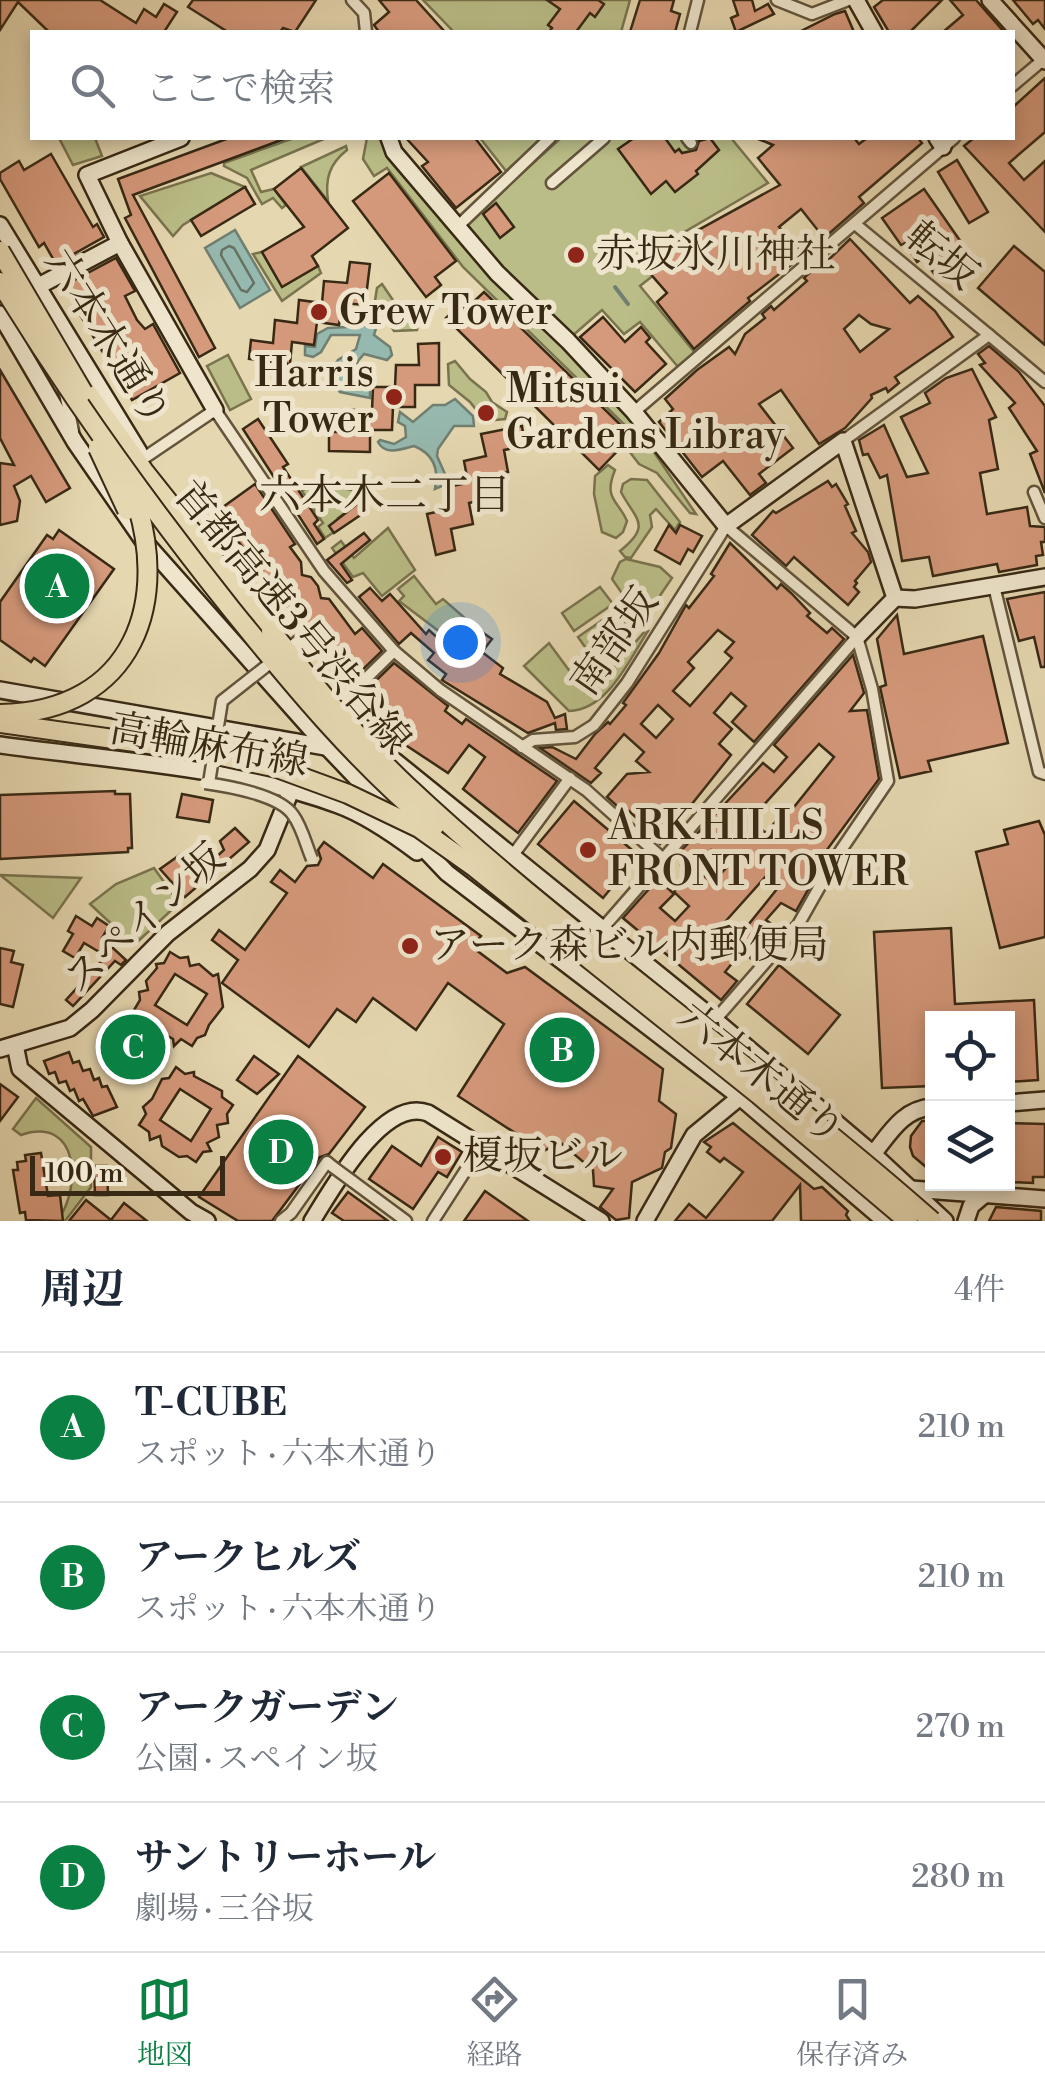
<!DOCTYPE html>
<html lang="ja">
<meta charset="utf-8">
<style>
:root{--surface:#fff;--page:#f2f2f3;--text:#1f2937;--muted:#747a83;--line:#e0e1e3;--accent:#0b8043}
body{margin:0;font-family:"Libre Bodoni","Noto Serif JP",serif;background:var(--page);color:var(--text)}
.controls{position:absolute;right:30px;bottom:30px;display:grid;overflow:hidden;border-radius:0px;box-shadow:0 5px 15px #0003}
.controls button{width:90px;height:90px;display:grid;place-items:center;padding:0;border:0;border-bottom:2px solid var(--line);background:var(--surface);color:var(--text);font:50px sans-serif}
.scale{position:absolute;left:30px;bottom:25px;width:195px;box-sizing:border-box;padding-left:10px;border:5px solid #382914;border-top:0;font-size:28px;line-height:35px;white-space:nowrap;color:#382914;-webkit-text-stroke:8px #eee5cc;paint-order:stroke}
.you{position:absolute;left:460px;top:642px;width:35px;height:35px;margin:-25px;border:8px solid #fff;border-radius:50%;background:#1a73e8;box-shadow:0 0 0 15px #1a73e833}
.badge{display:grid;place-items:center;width:65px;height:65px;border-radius:50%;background:var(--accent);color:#fff;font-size:32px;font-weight:700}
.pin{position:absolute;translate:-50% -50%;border:5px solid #fff;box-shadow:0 2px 10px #0006}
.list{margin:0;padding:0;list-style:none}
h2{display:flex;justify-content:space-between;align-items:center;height:130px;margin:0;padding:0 40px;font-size:42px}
h2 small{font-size:32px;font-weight:400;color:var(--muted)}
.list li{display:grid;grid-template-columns:65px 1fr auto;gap:30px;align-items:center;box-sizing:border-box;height:150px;padding:0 40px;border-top:2px solid var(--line)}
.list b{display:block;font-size:38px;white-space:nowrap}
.list p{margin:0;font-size:32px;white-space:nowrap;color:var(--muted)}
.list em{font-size:32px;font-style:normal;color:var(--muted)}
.icon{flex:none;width:55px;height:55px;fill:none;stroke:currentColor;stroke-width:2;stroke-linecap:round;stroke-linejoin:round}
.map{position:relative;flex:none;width:1045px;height:1221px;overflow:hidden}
.search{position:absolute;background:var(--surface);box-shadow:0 5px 15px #0003;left:30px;right:30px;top:30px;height:110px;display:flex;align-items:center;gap:25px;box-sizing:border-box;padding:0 35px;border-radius:0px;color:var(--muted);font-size:38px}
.sheet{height:730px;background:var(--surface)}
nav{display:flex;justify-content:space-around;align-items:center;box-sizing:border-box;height:140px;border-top:2px solid var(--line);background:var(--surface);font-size:28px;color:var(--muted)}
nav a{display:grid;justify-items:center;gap:5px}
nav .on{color:var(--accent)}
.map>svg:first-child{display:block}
.green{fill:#babd87;stroke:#79734e;stroke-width:2.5}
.water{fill:#96b9af;stroke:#707f71;stroke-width:2.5}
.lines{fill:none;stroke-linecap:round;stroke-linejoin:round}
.shore{stroke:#677162;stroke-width:2.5}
.stream{stroke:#707f71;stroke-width:4}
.building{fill:#d5997b;stroke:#382914;stroke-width:2.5;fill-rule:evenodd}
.street-casing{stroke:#63543b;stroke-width:15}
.secondary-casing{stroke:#382914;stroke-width:20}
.highway-casing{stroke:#382914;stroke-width:22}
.street{stroke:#eee5cc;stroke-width:10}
.secondary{stroke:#eee5cc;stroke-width:15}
.highway{stroke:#e5d7b0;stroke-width:18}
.street-bridge-casing{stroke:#63543b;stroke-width:15;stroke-linecap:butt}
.highway-bridge-casing{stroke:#382914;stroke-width:22;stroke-linecap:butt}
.street-bridge{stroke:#eee5cc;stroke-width:10}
.highway-bridge{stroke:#e5d7b0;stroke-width:18}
.poi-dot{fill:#8f2418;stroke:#eee5cc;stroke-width:4}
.labels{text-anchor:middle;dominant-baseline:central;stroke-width:10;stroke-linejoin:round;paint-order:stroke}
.poi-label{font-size:40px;fill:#382914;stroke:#eee5cc;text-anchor:start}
.street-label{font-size:40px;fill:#382914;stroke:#eee5cc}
.neighbourhood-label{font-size:42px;fill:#382914;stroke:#eee5cc}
</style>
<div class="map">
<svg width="1045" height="1221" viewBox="0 0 1045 1221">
<rect width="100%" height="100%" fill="#e5d7b0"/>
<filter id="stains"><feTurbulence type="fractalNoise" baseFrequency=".002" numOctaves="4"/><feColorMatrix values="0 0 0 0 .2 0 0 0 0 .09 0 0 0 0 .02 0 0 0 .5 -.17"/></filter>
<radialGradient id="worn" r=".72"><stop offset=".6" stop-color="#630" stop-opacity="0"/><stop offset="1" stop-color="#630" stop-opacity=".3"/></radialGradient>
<g class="green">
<path d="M423 0H630L621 32H454Z"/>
<path d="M59 138H95L102 156 73 165Z"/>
<path d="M294 138H326L251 170 261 192 274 189 286 205 282 208 273 198 262 204 247 178 224 166V163Z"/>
<path d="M367 138H384L560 343 626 411 696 514 690 513 657 473 639 464 626 447 636 436 463 267 387 168 374 176 363 159Z"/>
<path d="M480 138H543L506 171Z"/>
<path d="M561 138H731L768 183 659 247 670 262 640 286 696 354 679 368 640 322 624 334 602 310 571 337 461 228Z"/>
<path d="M346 146 347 150C329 164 325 179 328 201L301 167Z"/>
<path d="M211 173 245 187 183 225 173 236 140 196Z"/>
<path d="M262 252 282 286 318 266 321 273 282 301 253 254Z"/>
<path d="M382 284 401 312 418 324 417 330 394 331 384 316 379 314 374 307 377 288Z"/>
<path d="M228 355 251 399 230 410 207 366Z"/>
<path d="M455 361 470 379 486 392 492 402 507 412 505 419 485 421 470 402 449 385 448 364Z"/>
<path d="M608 465 615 470C603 499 618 500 627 521L623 532 616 538 602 532 594 494 595 476Z"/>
<path d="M631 479 647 480 680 522 675 530 656 509 650 515 652 527 631 558 625 557 620 551C653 525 635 519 621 492L623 484Z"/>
<path d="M313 483 358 491 365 498 338 518 343 526 325 538 318 527 323 523 302 491Z"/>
<path d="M388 528 415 570 382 596 363 573 353 577 332 548 341 541 354 558Z"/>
<path d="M626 559 660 567 672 578 642 622 612 579 620 562Z"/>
<path d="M414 576 436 604 443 599 467 620 457 633 446 625 440 632 399 601 404 596 398 589Z"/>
<path d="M600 587 613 604 574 631 562 613Z"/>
<path d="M617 610 629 628 590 654 578 637Z"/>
<path d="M645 631H648C629 660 608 710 569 711L524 666 549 643 585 692 601 682Z"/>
<path d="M154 868 179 903 134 945 90 904 116 884Z"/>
<path d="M0 875 81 878 53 918Z"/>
<path d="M119 1019 164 1047 148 1074 102 1047Z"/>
<path d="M36 1098 91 1147V1187L65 1221H57C82 1189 80 1115 21 1135L13 1129Z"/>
</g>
<g class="water">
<path d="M235 230 270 290 240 308 205 248Z"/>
<path d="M371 313 378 322 374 335 390 347 392 355 387 360 364 354 358 361 352 381 370 389V398L340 392 333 383 332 370 338 360 356 349 360 335H331L321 352 313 357 305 355V346L315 347 317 334 328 328 347 327Z"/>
<path d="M455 399 473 416 474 426H454L438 449 437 456 449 483 435 489C439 470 434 454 414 446 402 449 385 456 378 442L380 440 394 444 406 437 405 426 398 422 400 412 413 422 433 405H445Z"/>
</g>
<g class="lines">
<path class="shore" d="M229 246 234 248 254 283 247 292 241 290 221 255 222 250Z"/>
<path class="stream" d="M615 287 628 304"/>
</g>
<g class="building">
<path d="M0 0H100L136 23 144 9 156 17 164 4 177 12 164 32H49L18 2 0 30Z"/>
<path d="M193 0H316L295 32 283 28 280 32H228L188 7Z"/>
<path d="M379 0H416L445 32H379L374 25 389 12Z"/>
<path d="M547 0H598L604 4 595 17 590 13 576 32H549L552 28 548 25 560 9Z"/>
<path d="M640 0H674L671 11 680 14 675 32H630Z"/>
<path d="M733 0H752L755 11 768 4 774 14 736 32 731 18 738 15Z"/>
<path d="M883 0H942L910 32H889L874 7Z"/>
<path d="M950 0H976L1004 32H943L963 15Z"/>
<path d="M1013 0H1045V29L1038 20 1033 24Z"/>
<path d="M845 11 854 32H799L835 14Z"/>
<path d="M1045 78V132L1009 163 1024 180 1045 161V232L964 146 974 138H1012V108Z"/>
<path d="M229 138 284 139 133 195 215 348 199 357 125 218 131 215 118 179Z"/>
<path d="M406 138H475L501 172 456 208 422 166 428 162Z"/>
<path d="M634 138H665L675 152 679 149 682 153 696 150 699 141 710 138 719 150 696 171 698 174 675 192 666 181 651 194 618 149Z"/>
<path d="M756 138H854L859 144 867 138H918L922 143 859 197 864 203 824 238 801 209 779 227 804 255 748 298 750 301 694 349 657 302 667 293 641 263 658 248 660 251 780 185 758 158 773 145Z"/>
<path d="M51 154 93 227 97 224 104 237 56 264 44 243 39 247 0 179V173L19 161 24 170Z"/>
<path d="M957 160 988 212 969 223 938 172Z"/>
<path d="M301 168 348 228 312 256 318 266 282 287 262 252 304 227 274 189Z"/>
<path d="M389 173 456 261 435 277 441 285 426 297 353 201Z"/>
<path d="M245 187 255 204 201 236 191 220Z"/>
<path d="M924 189 968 252 935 275 923 258 917 262 905 243 901 245 882 218Z"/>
<path d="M496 203 514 227 500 238 483 214Z"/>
<path d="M850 239 910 303 918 296 935 311 953 337 895 377 899 383 888 392 886 388 871 395 872 398 845 428 819 444 781 390 759 404 793 448 759 474 766 483 750 495 723 461 702 477 659 422 673 409 665 399 697 370 729 347 735 354 745 334 765 318 762 314 771 306 774 310 807 281 804 278 807 275 815 269 817 271ZM859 315 871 324 889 329 860 352 844 329Z"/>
<path d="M1014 246 1045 272V345L978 288Z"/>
<path d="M116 258 135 291 125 296 137 320 145 329 153 324 180 373 132 400 77 310 67 284Z"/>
<path d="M350 262 370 264 365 305 342 303 339 325 317 322 314 345 292 342 290 364 249 359 251 340 273 343 275 320 297 323 299 300 322 303 324 281 347 283Z"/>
<path d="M484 292 632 436 599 470 446 318 460 304 466 309Z"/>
<path d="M603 317 625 342 641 327 650 338 646 342 666 364 635 392 580 337Z"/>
<path d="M439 343V385H415V407H393L392 430H370V452L329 451V432H351V410H372L373 387H395L396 365H419L418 344Z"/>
<path d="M989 346 1019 372 1045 406V493L1030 454 1037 451 1009 408 1015 403 980 365 985 363 978 354Z"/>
<path d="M972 369 996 417 989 420 998 469 980 473 987 514 1027 507 1030 526 1045 527V542H1041L1043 555 1036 556 1037 565 999 572 997 564 933 576 929 557 902 561 887 475 880 478 868 454 863 455 859 440 884 425 907 477 928 473 901 417 930 403 925 393 946 378Z"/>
<path d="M0 370 70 488 46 502 31 476 14 486 20 501 17 521 0 525V463L14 465 0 438Z"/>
<path d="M258 419 288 464 283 467 318 520 314 524 324 539 317 544 243 429Z"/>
<path d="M522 426 525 446 504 450 508 472 487 476 491 498 469 503 473 524 451 529 455 550 436 555 427 514 450 509 446 487 462 484 467 477 464 461 486 456 481 434Z"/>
<path d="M828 481 832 487 836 484 848 504 845 506 856 531 852 533 868 552 871 562 855 581 857 583 854 587 859 592 848 605 794 557 786 566 752 535 773 511 776 513Z"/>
<path d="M255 484 295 544 290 547 301 562 302 575 311 577 318 586 321 598 329 599 355 634 362 628 382 651 350 682 332 664 334 661 294 615 216 512Z"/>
<path d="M361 501 368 510 334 533 329 526Z"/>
<path d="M669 525 676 533 680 525 702 536 693 552 688 549 680 564 655 550Z"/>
<path d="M59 530 114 569 45 666 34 658 31 662 0 640V602L47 535 53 539Z"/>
<path d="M364 533 370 540 341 564 352 580 347 583 327 560Z"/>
<path d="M730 543 777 589 781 584 791 593 810 613 807 616 827 633 832 628 844 639 754 742 732 722 746 706 731 693 714 713 732 729 719 744 731 755 660 844 647 833 650 830 629 811 626 814 607 797 627 774 649 772 636 761 644 752 624 734 595 768 601 773 591 783 540 748 552 747 576 759 595 734 608 722 610 724 626 705 623 703 659 653 686 605 689 608 714 576 711 574ZM718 630 734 642 725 652 732 658 690 706 673 691 694 668 688 662ZM658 705 673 719 656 738 641 724Z"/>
<path d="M370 588 382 601 390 594 426 634 429 630 442 642 451 630 460 636 466 627 476 634 479 630 492 639 482 652 503 668 500 674 547 702 555 718 565 714 567 729 556 730 555 723 528 733 445 682 442 680 446 674 428 660 434 653 411 633 399 644 359 597Z"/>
<path d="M1045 592V667H1041L1034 637 1019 641 1007 599Z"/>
<path d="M897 615 904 654 983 636 1008 743 928 761 931 771 900 778 880 687 886 685 877 639Z"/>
<path d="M853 655 864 693 850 711 867 710 879 779 818 862 822 865 796 911 781 903 766 920 781 931 754 962 743 950 725 972 737 981 721 1000 623 918 658 879 674 894 660 908 675 921 689 906 674 892 689 875 681 865 687 858 680 852 763 763 774 772 787 757 774 745ZM819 744 834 757 786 817 782 814 766 833 750 820ZM711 850 727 867 712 883 695 867ZM768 874 781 884 732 945 716 932Z"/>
<path d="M394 663 448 706 445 711 462 724 466 719 557 781 518 833 463 789 485 757 469 745 448 773 404 744 408 739 380 718 360 696Z"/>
<path d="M115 791V794H130L132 848H128V852L0 859V795Z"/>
<path d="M182 794 213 800 209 822 177 817Z"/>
<path d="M574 801 638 855 603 898 538 844Z"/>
<path d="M1039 821 1045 835V937L1000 948 976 852 1008 844 1004 830Z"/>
<path d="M235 828 249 842 185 897 160 869 181 854 192 869 200 863 204 868 224 850 220 841Z"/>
<path d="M324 842 373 878 383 864 481 936 472 947 507 973 525 967 663 1069 659 1101 676 1114 671 1148 665 1152 662 1168 632 1182 629 1218 616 1220 600 1207 613 1189 594 1186 593 1170 561 1143 543 1151 458 1096 504 1024 448 983 416 1030 373 998 356 1022 337 1009 309 1047 222 983 238 960 212 940 219 930 245 950 287 893 271 882 280 870 295 882 307 866 318 865 321 859 318 850Z"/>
<path d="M76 916 92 926 97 918 109 926 102 938 126 960 121 965 115 961 73 1006 66 1000 106 956 84 943 75 958 63 951 73 934 68 931Z"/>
<path d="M951 928 955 1004 1034 1000 1038 1080 1008 1082V1018H932V1086L882 1088 874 932Z"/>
<path d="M0 948 14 951 11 962 23 965 13 1007 0 1004Z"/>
<path d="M170 952 180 958 188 957 190 966 199 964 213 976 218 974 223 1007 209 1025 205 1035 197 1038 192 1046 181 1039 174 1046 173 1039 146 1024 142 1015 134 1010 140 1000 139 992 148 990 146 981 157 968 156 964 164 963ZM175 974 207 994 187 1025 155 1005Z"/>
<path d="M779 965 840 1015 808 1054 747 1004Z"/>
<path d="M69 1052 73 1063 79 1061 83 1071 90 1069 94 1080 99 1078 102 1087 107 1086 117 1107 93 1116 83 1099 79 1101 74 1089 70 1091 66 1081 59 1083 55 1072 49 1074 44 1061Z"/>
<path d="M254 1056 279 1074 257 1094 237 1080Z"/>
<path d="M298 1056 365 1107 329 1154 320 1157 272 1221H238L199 1197Z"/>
<path d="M176 1067 185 1074 194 1072V1076L222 1091V1097L233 1105 227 1114 228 1123 217 1125 219 1137 207 1143 211 1151 203 1152 196 1162 187 1156 179 1157 162 1146 160 1136 150 1140 149 1132 139 1125 146 1114 143 1107 152 1099 162 1079 169 1078ZM180 1089 211 1109 191 1141 160 1120Z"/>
<path d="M0 1084 18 1097 0 1121Z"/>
<path d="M922 1121H932V1172L913 1156 910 1147 911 1136Z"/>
<path d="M733 1123 814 1189 822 1187 848 1211 846 1215 850 1221H801L800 1185 772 1221H675L689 1204 706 1218 743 1172 724 1158 720 1162 707 1152 711 1147 704 1142Z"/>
<path d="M1008 1123 1045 1124V1177H1033V1183L1008 1182Z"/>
<path d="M438 1137 462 1152 447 1177 438 1172 413 1209 369 1179 392 1146 421 1166Z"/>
<path d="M41 1153 48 1196 60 1195 63 1221 26 1220 25 1212 20 1213 13 1170H18L17 1162 26 1161 25 1155Z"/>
<path d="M94 1166H107L108 1195H95Z"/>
<path d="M485 1191 528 1221H464Z"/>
<path d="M348 1192 388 1221H344L332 1213Z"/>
<path d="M86 1200 111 1220 124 1203 147 1221H69Z"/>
<path d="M996 1207 1041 1211V1221H989Z"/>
</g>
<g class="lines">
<defs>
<g id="street">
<path d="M352 0 364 13 366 32"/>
<path d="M777 0 812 14 848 0"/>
<path d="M690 32 698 0"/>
<path d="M1012 86 1044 59"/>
<path d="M687 138 691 143"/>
<path d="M552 183 604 138"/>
<path d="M855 224 989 335"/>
<path d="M456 228 550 138"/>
<path d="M64 389 73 431"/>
<path d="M634 412 954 138"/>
<path d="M843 441 989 335 1045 382"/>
<path d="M144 458 215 410 324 571 394 651 440 690 586 790 662 858"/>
<path d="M1034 492 1045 518"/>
<path d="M994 586 1039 772 1045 774"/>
<path d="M341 703 394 651"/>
<path d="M522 747 533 740 575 737 594 725 627 683 726 526 857 637 872 689 888 781 837 856 798 925 715 1020"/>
<path d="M513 855 570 778"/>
<path d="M602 929 857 637"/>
<path d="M352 1181 406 1221"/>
<path d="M281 1221 291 1213 327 1162 333 1167"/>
<path d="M433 1221 480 1148"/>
</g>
<g id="secondary">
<path d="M856 0 874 32"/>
<path d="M990 0 1045 61"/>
<path d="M181 138 87 175 120 243 215 410"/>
<path d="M389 138 394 152 497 273 568 341 634 412 726 526 843 441 895 598 857 637"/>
<path d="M937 138 943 147"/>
<path d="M0 225 139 452"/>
<path d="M31 290 120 243"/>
<path d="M0 314 75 442 142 539 327 747 447 873 740 1097 885 1221"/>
<path d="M895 598 915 599 1045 577"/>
<path d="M0 690 331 748"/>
<path d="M341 704 390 757 715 1020 873 1154 945 1221"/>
<path d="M0 745C108 760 237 767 338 805 366 815 393 834 417 852"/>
<path d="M15 1045 20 1069 191 1212 207 1221"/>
<path d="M0 1049 70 1028 92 1010 168 933 250 869 267 850 290 793"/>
<path d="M1008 1103 1045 1100"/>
<path d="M873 1154C890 1133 903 1109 932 1107"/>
<path d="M911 1189 1045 1199"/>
<path d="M312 1221C332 1189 383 1096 428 1113L601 1221"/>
<path d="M645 1221 694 1135 740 1097"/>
<path d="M966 1221 971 1206 984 1195"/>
</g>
<path id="highway" d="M76 377 144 471 271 631"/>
</defs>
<use href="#street" class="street-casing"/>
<use href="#secondary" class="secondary-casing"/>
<use href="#highway" class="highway-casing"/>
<use href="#street" class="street"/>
<use href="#secondary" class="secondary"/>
<use href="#highway" class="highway"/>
<defs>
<g id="street-bridge">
<path d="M205 783C227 786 280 795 293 815 302 827 306 845 312 859"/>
<path d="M209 783 222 701 302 638 305 641"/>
<path d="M333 1167 352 1181"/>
</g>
<g id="highway-bridge">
<path d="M0 251 83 392"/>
<path d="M0 282C70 396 149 506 232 610 295 688 357 763 434 827"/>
<path d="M98 448 127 510"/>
<path d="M271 631C314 684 356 738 406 785 572 941 761 1070 932 1221"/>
<path d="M0 714C134 712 174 600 131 487"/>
<path d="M0 723 198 751 277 768 348 794 419 828 474 867 759 1095 908 1221"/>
</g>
</defs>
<use href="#street-bridge" class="street-bridge-casing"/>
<use href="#highway-bridge" class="highway-bridge-casing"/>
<use href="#street-bridge" class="street-bridge"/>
<use href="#highway-bridge" class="highway-bridge"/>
</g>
<g class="poi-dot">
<circle cx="576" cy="255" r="10"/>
<circle cx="319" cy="312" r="10"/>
<circle cx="394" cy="397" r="10"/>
<circle cx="486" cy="413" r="10"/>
<circle cx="588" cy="850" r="10"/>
<circle cx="410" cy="946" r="10"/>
<circle cx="443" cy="1157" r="10"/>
</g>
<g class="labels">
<g class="poi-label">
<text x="596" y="255">赤坂氷川神社</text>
<text x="339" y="312">Grew Tower</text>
<text x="374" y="374" text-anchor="end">Harris<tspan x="374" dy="46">Tower</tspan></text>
<text x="506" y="390">Mitsui<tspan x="506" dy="46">Gardens Libray</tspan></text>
<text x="608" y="827">ARK HILLS<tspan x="608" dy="46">FRONT TOWER</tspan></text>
<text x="430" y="946">アーク森ビル内郵便局</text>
<text x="463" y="1157">榎坂ビル</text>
</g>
<g class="street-label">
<text transform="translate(941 256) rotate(40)">転坂</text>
<text transform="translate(107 338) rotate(58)">六本木通り</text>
<text transform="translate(292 618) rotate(50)">首都高速3号渋谷線</text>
<text transform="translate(615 642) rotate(-55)">南部坂</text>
<text transform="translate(209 746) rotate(10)">高輪麻布線</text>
<text transform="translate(145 919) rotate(-42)">スペイン坂</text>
<text transform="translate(761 1074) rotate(39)">六本木通り</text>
</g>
<g class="neighbourhood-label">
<text x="385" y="496">六本木二丁目</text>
</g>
</g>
<rect width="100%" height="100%" filter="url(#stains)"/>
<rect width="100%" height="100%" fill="url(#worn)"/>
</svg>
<div class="controls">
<button><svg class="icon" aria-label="locate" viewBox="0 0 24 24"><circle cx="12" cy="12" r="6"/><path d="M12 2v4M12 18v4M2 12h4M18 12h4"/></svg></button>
<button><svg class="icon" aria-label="layers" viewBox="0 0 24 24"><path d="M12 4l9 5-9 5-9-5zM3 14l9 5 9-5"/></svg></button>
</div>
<div class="scale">100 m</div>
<div class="you"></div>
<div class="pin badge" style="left:57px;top:586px">A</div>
<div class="pin badge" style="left:562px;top:1050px">B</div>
<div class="pin badge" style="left:133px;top:1047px">C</div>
<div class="pin badge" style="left:281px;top:1152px">D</div>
<div class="search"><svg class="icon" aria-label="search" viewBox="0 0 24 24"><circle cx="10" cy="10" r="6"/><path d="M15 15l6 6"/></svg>ここで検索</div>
</div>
<section class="sheet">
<h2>周辺<small>4件</small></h2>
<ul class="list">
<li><span class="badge">A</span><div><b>T-CUBE</b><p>スポット · 六本木通り</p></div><em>210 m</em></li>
<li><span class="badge">B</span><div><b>アークヒルズ</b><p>スポット · 六本木通り</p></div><em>210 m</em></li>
<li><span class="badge">C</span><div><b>アークガーデン</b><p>公園 · スペイン坂</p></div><em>270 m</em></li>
<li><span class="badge">D</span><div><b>サントリーホール</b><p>劇場 · 三谷坂</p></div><em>280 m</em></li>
</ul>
</section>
<nav>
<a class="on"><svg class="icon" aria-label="map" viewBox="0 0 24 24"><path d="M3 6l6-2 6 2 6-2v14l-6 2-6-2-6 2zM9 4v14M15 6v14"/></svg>地図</a>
<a><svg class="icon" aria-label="directions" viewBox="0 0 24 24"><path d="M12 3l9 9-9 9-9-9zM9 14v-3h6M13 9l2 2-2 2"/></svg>経路</a>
<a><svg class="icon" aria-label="saved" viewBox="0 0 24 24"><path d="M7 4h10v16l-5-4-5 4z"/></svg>保存済み</a>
</nav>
